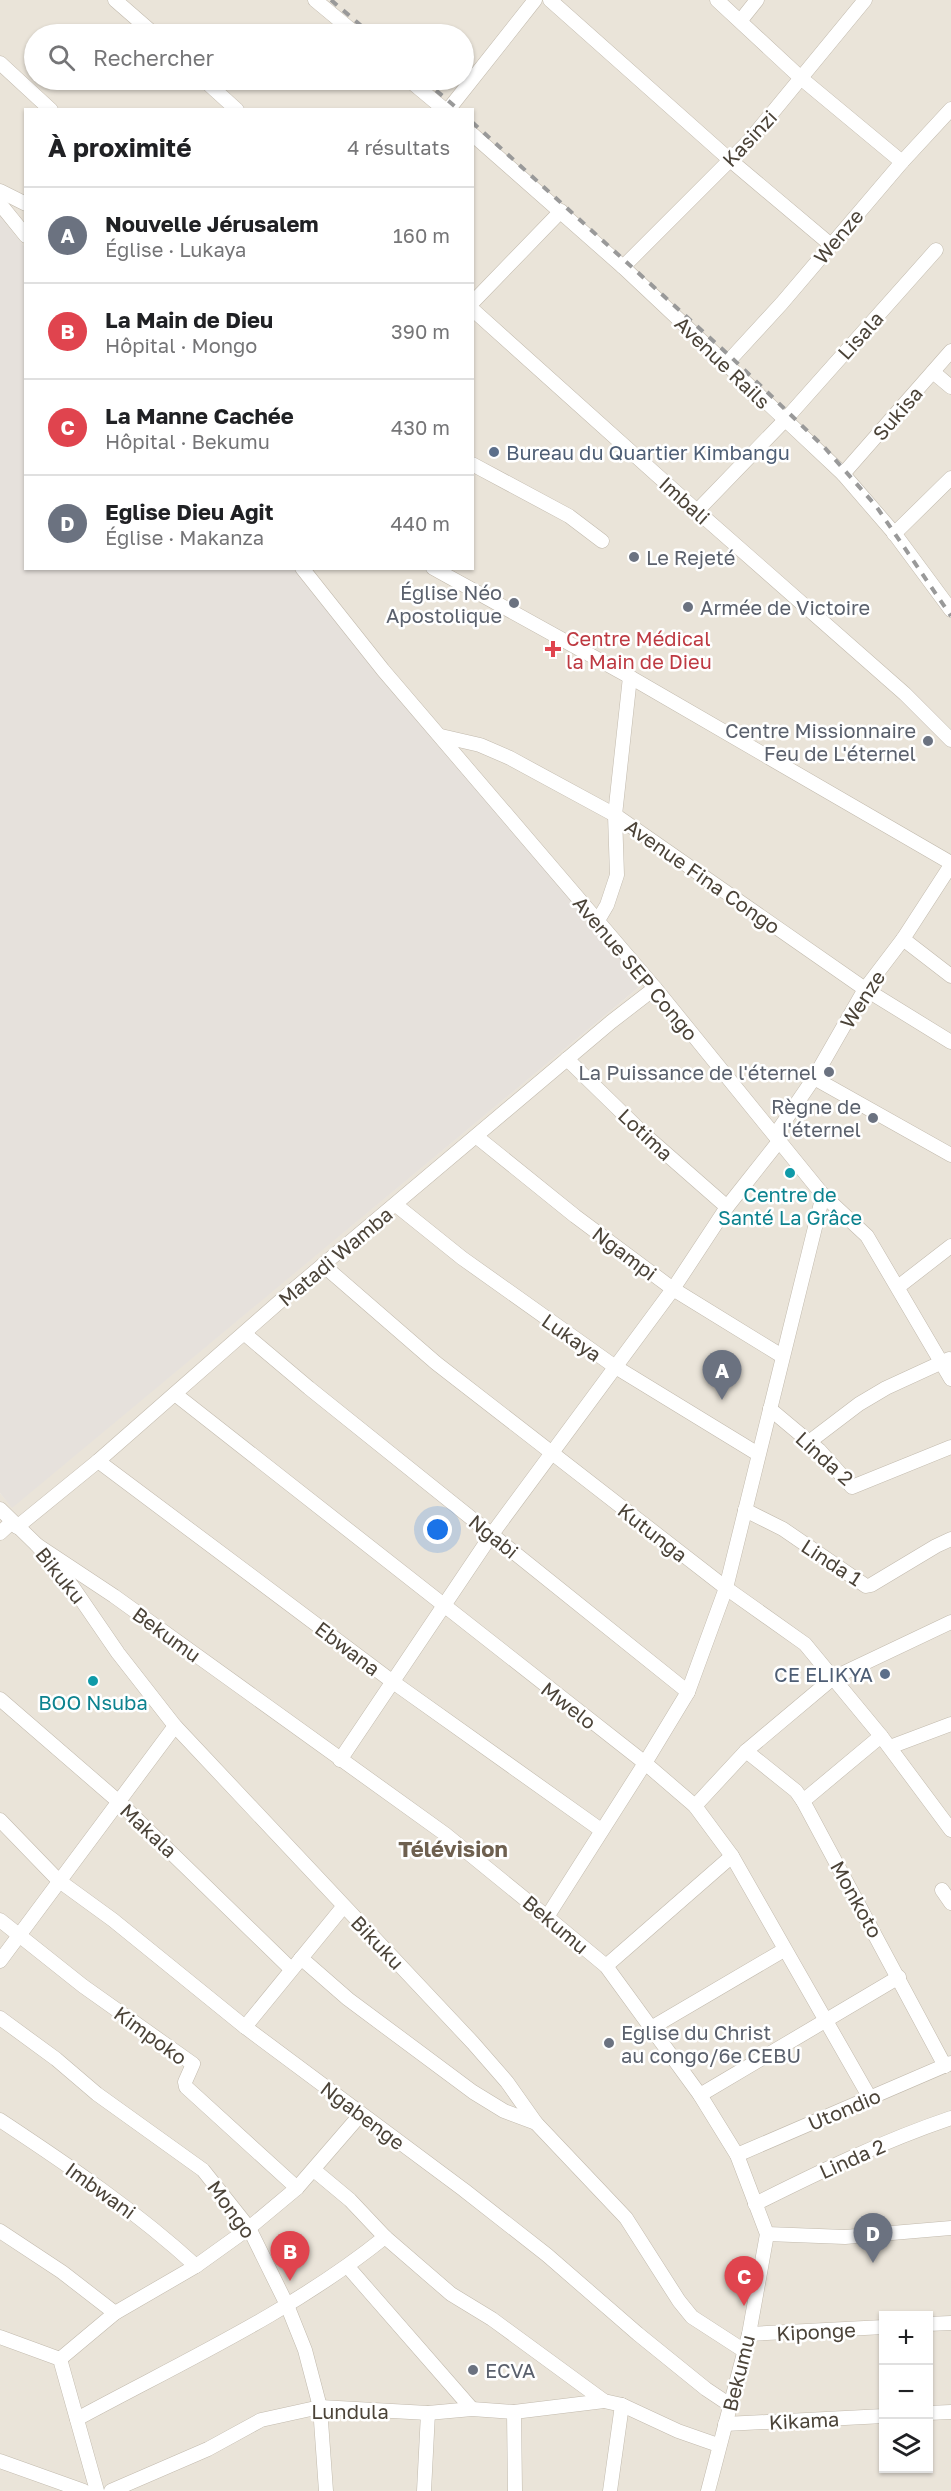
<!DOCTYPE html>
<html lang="fr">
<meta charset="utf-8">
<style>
:root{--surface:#fff;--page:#f2f2f2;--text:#202124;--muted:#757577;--line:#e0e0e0;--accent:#7c3aed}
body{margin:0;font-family:"Golos Text",sans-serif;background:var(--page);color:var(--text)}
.controls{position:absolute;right:18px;bottom:18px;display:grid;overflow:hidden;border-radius:0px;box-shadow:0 2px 4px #0004}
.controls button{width:54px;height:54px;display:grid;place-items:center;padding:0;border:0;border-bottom:2px solid var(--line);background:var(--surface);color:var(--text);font:30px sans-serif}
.you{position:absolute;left:438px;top:1530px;width:21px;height:21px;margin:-15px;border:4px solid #fff;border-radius:50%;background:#1a73e8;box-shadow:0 0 0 9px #1a73e833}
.badge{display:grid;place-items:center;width:39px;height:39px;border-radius:50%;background:var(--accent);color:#fff;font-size:20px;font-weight:700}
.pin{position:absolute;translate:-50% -50px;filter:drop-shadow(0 2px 3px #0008)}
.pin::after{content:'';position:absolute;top:32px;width:21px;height:18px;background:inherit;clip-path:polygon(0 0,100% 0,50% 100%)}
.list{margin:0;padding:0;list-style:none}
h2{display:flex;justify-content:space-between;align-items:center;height:78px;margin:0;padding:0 24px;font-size:26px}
h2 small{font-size:20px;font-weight:400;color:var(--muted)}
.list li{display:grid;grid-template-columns:39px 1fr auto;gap:18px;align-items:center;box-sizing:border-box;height:96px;padding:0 24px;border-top:2px solid var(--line)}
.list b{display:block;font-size:22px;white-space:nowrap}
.list p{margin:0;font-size:20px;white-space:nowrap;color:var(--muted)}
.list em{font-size:20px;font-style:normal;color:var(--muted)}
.icon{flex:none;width:33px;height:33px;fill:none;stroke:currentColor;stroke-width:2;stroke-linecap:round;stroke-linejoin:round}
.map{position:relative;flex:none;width:951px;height:2491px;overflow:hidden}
.search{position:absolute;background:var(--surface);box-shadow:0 2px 4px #0004;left:24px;top:24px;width:450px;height:66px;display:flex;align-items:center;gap:15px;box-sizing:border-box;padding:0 21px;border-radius:33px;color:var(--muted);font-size:22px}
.panel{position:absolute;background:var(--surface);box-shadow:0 2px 4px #0004;left:24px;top:108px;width:450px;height:462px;border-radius:0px}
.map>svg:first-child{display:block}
.residential{fill:#eae4d9;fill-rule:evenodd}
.industrial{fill:#e6e1dc}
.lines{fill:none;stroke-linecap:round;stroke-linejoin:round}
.minor-casing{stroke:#c2baad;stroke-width:15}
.minor{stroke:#fff;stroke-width:14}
.rail{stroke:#999;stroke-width:4;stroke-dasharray:8 8;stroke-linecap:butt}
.service-dot{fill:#5c6f8a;stroke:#fff;stroke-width:2}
.worship-dot{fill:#6b7280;stroke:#fff;stroke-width:2}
.health-dot{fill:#e0444e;stroke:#fff;stroke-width:2}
.culture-dot{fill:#0f9aa8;stroke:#fff;stroke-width:2}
.labels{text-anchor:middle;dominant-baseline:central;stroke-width:5;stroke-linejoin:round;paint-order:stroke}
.street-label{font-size:20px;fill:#4b4338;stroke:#fff}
.service-label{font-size:20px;fill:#4e5e75;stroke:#fff;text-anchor:start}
.worship-label{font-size:20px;fill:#5b616d;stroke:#fff;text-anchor:start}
.health-label{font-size:20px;fill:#be3a42;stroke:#fff;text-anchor:start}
.culture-label{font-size:20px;fill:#0d838f;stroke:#fff}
.quarter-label{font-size:22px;font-weight:bold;fill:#6e604f;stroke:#fff}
</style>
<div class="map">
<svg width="951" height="2491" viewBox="0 0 951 2491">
<rect width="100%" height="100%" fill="#f6f2eb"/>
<path class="residential" d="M0 0H951V2491H0V1493L12 1507 644 983 296 569 472 568V110H26L25 247 0 216ZM34 34H464V80H34ZM884 2316H928V2468H884Z"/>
<path class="industrial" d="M0 216 25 247 26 568 296 569 644 983 12 1508 0 1493Z"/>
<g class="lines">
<defs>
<g id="minor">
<path d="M115 0 154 34"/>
<path d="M315 0 356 34"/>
<path d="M550 0 730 160 831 245"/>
<path d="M717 0 802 79 902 162"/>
<path d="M741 20 757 0"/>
<path d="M0 63 51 110"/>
<path d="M204 80 237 110"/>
<path d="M409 80 445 110"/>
<path d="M448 110 535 0"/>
<path d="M472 134 623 267 843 474 894 533 951 610"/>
<path d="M0 191 26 204"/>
<path d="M0 204 26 236"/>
<path d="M623 267 749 141 865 0"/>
<path d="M472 303 561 211"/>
<path d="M472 309 697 511 905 694 951 740"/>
<path d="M726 364 782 303 902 162 951 109"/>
<path d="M933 372 951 387"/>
<path d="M472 464 569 516 602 541"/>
<path d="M843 474 951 351"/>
<path d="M697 511 784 421 936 250"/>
<path d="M894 534 951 478"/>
<path d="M302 568 383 670 655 988 823 1195 867 1236 951 1379"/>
<path d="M433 568 630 677 951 863"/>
<path d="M441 736 480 745 510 758 615 815 865 989 951 1042"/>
<path d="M597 922 607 905 617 875 615 815 630 677"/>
<path d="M903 939 951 976"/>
<path d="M567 1059 646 1136 727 1207"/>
<path d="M814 1078 951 1155"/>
<path d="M775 1135 814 1078 865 989 903 939 951 865"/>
<path d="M477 1137 575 1216 673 1289 782 1356"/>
<path d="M396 1205 462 1258 614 1366 758 1454"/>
<path d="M323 1265 436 1363 726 1588 805 1644 881 1736 951 1830"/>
<path d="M898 1287 951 1246"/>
<path d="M245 1334 309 1388 688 1692"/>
<path d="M175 1394 645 1763 695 1806 732 1856 870 2098"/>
<path d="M770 1409 819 1450 852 1487 951 1447"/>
<path d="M809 1442 859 1404 886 1388 949 1359"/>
<path d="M98 1461 393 1682 601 1830"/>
<path d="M0 1509 37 1545 72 1586 118 1653 175 1726 473 2043 507 2082 536 2123 626 2218 679 2301 692 2317 743 2350"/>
<path d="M745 1510 783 1529 866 1586 871 1585 936 1546 951 1539"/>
<path d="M17 1527 98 1461 286 1296 611 1022 655 988"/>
<path d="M0 1533 12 1522"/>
<path d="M37 1545 114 1596 445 1834 547 1917 606 1966 700 2095 737 2155 767 2234 749 2334 708 2491"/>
<path d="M0 1699 119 1802 291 1969"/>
<path d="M890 1747 951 1724"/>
<path d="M746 1751 796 1791 803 1801 945 2066"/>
<path d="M340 1760 492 1534 673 1289 727 1207 780 1140"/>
<path d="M803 1801 881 1736"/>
<path d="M695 1806 746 1751 833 1678 951 1622"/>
<path d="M0 1820 58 1880 113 1920 245 2027 464 2190 547 2255 638 2334 706 2389 730 2405"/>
<path d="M942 1890 951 1903"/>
<path d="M547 1917 645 1763 688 1692 726 1588 823 1195"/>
<path d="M0 1920 83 1986 193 2064 185 2082 186 2087 297 2188"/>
<path d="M301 1958 348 1999 473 2092 504 2111 536 2123"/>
<path d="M0 1961 175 1726"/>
<path d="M606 1966 732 1856"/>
<path d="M0 2018 56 2059 97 2094 203 2170 249 2228 287 2305 305 2350 320 2407 326 2491"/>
<path d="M245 2027 343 1907"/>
<path d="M651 2028 784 1950"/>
<path d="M700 2095 899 1977"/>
<path d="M0 2120C68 2165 136 2211 196 2266"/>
<path d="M737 2155 951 2063"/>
<path d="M314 2170 350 2200 385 2237 451 2294 492 2319 604 2401 622 2405 678 2431 718 2445"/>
<path d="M755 2204C819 2172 883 2141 951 2118"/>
<path d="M0 2231 62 2272 115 2313"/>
<path d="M767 2234 845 2237 951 2228"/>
<path d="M348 2267 472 2409"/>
<path d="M928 2324 951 2323"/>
<path d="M749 2334 884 2327"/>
<path d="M0 2337 60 2359 97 2491"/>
<path d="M60 2359 115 2313 196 2266 249 2228 297 2188 361 2114"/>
<path d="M514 2412 515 2491"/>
<path d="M928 2413 951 2412"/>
<path d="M77 2419C182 2362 292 2312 385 2237"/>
<path d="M725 2424 884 2416"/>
<path d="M0 2461 84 2491"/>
<path d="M111 2491 208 2449 261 2420 320 2407 428 2413 472 2409 514 2412 604 2401"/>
<path d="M424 2491 428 2413"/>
<path d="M610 2491 622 2405"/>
</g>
</defs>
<use href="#minor" class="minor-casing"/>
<use href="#minor" class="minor"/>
<g class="rail">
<path d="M331 0 371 34"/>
<path d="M424 80 459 110"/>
<path d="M472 122 731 357 825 448 876 506 951 616"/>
</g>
</g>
<g class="service-dot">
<circle cx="494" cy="452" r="6"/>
<circle cx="885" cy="1674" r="6"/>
</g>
<g class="worship-dot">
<circle cx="634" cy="557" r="6"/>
<circle cx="514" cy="603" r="6"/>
<circle cx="688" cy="607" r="6"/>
<circle cx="928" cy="741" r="6"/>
<circle cx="829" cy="1072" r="6"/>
<circle cx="873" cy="1118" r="6"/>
<circle cx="609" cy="2043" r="6"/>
<circle cx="473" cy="2370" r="6"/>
</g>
<path class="health-dot" d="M550 640h6v6h6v6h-6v6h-6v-6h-6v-6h6z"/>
<g class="culture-dot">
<circle cx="790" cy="1173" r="6"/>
<circle cx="93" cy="1681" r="6"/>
</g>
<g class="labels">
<g class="street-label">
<text transform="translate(749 138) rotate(-47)">Kasinzi</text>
<text transform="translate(838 236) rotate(-50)">Wenze</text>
<text transform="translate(860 335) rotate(-48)">Lisala</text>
<text transform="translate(723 362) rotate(44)">Avenue Rails</text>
<text transform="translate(897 413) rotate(-49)">Sukisa</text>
<text transform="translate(685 500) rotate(42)">Imbali</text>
<text transform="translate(703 876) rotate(35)">Avenue Fina Congo</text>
<text transform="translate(636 968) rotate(50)">Avenue SEP Congo</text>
<text transform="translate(862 999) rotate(-57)">Wenze</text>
<text transform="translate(646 1134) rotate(43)">Lotima</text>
<text transform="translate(625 1253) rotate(37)">Ngampi</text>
<text transform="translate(335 1256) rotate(-40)">Matadi Wamba</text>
<text transform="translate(572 1337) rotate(35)">Lukaya</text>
<text transform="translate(825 1458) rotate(42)">Linda 2</text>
<text transform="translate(653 1532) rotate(38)">Kutunga</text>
<text transform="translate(494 1536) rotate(39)">Ngabi</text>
<text transform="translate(832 1562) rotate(33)">Linda 1</text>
<text transform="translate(61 1575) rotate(51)">Bikuku</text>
<text transform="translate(167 1634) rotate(36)">Bekumu</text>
<text transform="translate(348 1648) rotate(37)">Ebwana</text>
<text transform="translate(569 1705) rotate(38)">Mwelo</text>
<text transform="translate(149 1830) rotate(43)">Makala</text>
<text transform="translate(857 1899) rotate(61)">Monkoto</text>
<text transform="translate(556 1924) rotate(40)">Bekumu</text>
<text transform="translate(378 1942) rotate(46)">Bikuku</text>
<text transform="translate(151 2035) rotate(36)">Kimpoko</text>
<text transform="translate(844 2109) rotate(-23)">Utondio</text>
<text transform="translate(363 2115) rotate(37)">Ngabenge</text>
<text transform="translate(852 2158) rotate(-24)">Linda 2</text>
<text transform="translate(101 2190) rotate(36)">Imbwani</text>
<text transform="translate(232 2209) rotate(54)">Mongo</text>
<text transform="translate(816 2331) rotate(-3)">Kiponge</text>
<text transform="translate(738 2373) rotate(-76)">Bekumu</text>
<text x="350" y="2411">Lundula</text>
<text transform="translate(804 2420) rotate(-3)">Kikama</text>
</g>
<g class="service-label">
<text x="506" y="452">Bureau du Quartier Kimbangu</text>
<text x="873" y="1674" text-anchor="end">CE ELIKYA</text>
</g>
<g class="worship-label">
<text x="646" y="557">Le Rejeté</text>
<text x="502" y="592" text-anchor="end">Église Néo<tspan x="502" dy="23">Apostolique</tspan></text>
<text x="700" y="607">Armée de Victoire</text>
<text x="916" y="730" text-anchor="end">Centre Missionnaire<tspan x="916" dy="23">Feu de L'éternel</tspan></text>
<text x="817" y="1072" text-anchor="end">La Puissance de l'éternel</text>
<text x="861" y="1106" text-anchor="end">Règne de<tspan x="861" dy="23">l'éternel</tspan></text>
<text x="621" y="2032">Eglise du Christ<tspan x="621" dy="23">au congo/6e CEBU</tspan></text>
<text x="485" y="2370">ECVA</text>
</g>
<g class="health-label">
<text x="566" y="638">Centre Médical<tspan x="566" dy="23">la Main de Dieu</tspan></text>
</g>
<g class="culture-label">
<text x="790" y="1194">Centre de<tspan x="790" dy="23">Santé La Grâce</tspan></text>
<text x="93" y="1702">BOO Nsuba</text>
</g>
<g class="quarter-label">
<text x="453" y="1848">Télévision</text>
</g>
</g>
</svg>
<div class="controls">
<button>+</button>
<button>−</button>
<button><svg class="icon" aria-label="layers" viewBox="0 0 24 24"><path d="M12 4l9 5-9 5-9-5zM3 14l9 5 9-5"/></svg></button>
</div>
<div class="you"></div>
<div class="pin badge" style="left:722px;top:1400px;background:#6b7280">A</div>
<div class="pin badge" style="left:290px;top:2281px;background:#e0444e">B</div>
<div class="pin badge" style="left:744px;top:2306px;background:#e0444e">C</div>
<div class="pin badge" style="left:873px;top:2263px;background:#6b7280">D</div>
<div class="search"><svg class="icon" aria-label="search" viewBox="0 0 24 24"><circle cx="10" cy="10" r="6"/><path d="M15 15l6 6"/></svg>Rechercher</div>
<section class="panel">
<h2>À proximité<small>4 résultats</small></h2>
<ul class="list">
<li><span class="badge" style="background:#6b7280">A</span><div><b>Nouvelle Jérusalem</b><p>Église · Lukaya</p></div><em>160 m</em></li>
<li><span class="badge" style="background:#e0444e">B</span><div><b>La Main de Dieu</b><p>Hôpital · Mongo</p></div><em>390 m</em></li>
<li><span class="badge" style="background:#e0444e">C</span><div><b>La Manne Cachée</b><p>Hôpital · Bekumu</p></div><em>430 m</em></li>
<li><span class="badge" style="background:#6b7280">D</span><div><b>Eglise Dieu Agit</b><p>Église · Makanza</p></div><em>440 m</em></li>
</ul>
</section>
</div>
